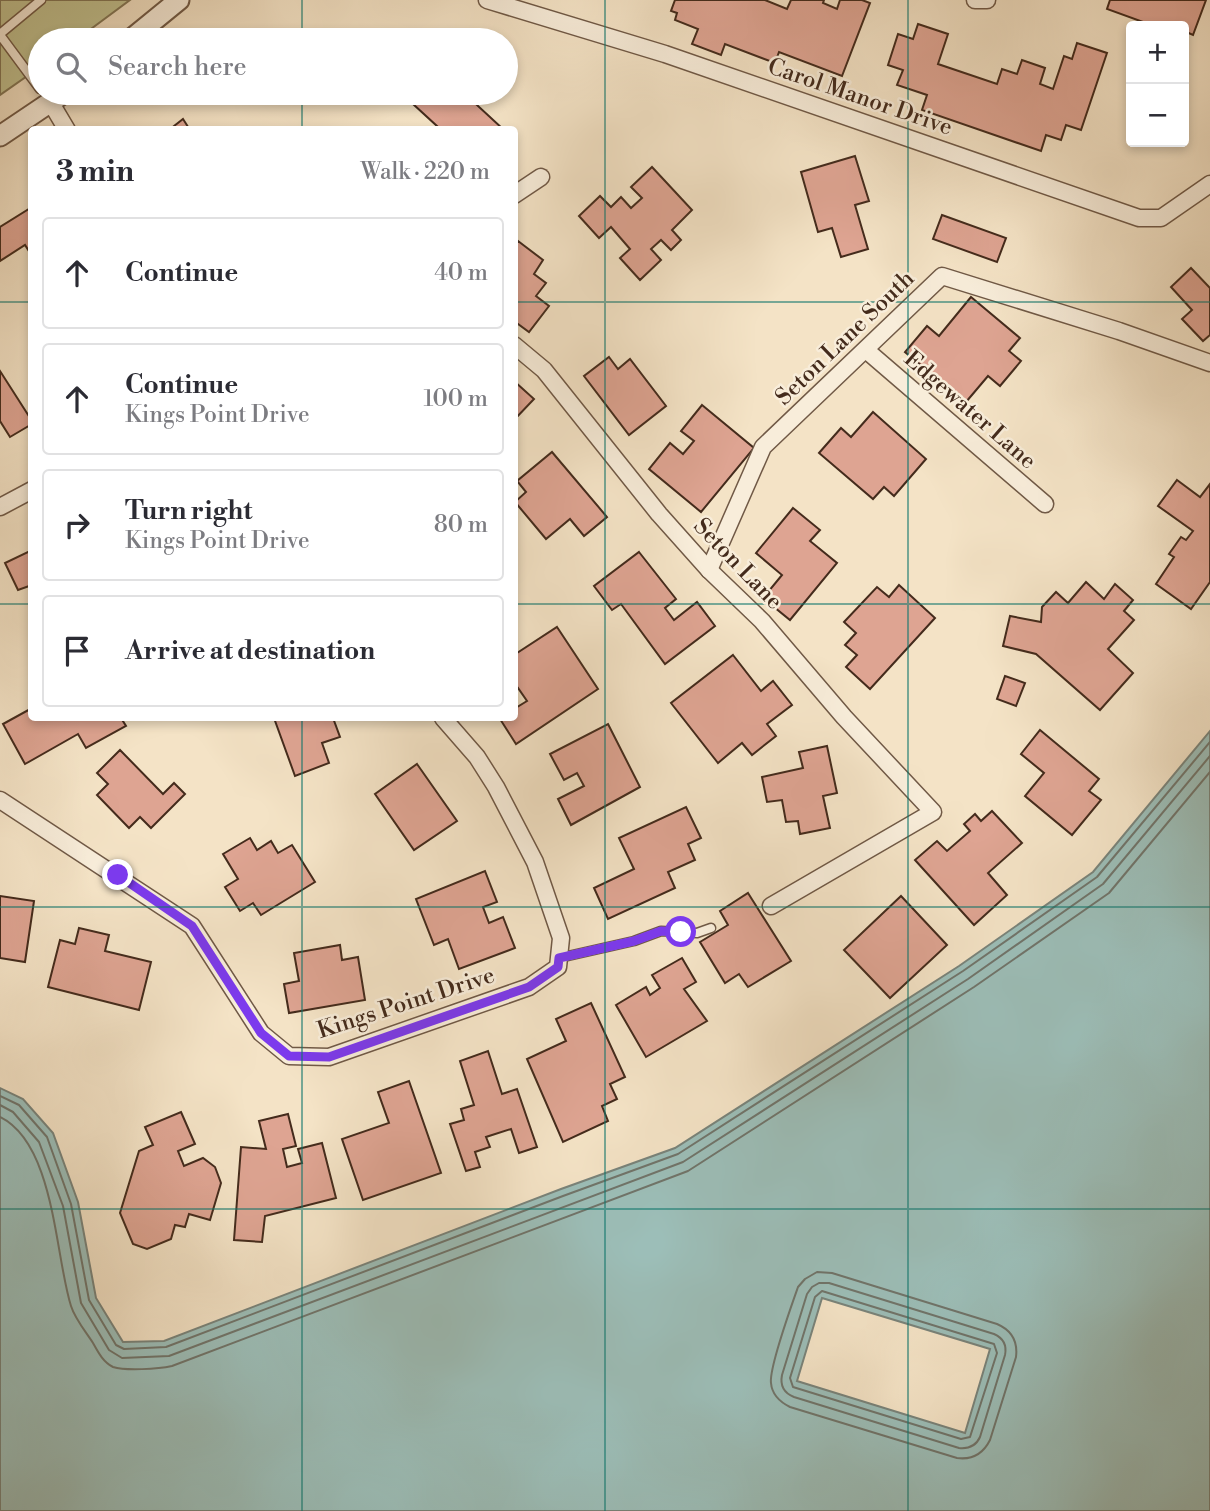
<!DOCTYPE html>
<meta charset="utf-8">
<style>
:root{--surface:#fff;--page:#f7f7f7;--text:#2b2b33;--muted:#7c7c81;--line:#e1e1e2}
body{margin:0;font-family:"Libre Bodoni",serif;background:var(--page);color:var(--text)}
.controls{position:absolute;right:21px;top:21px;display:grid;overflow:hidden;border-radius:7px;box-shadow:0 4px 10px #0003}
.controls button{width:63px;height:63px;display:grid;place-items:center;padding:0;border:0;border-bottom:2px solid var(--line);background:var(--surface);color:var(--text);font:35px sans-serif}
.stop{position:absolute;width:21px;height:21px;margin:-16px;border:5px solid #7c3aed;border-radius:50%;background:#fff}
.stop.end{background:#7c3aed;border-color:#fff;box-shadow:0 2px 7px #0008}
.list{margin:0;padding:0;list-style:none}
h2{display:flex;justify-content:space-between;align-items:center;height:91px;margin:0;padding:0 28px;font-size:30px}
h2 small{font-size:23px;font-weight:400;color:var(--muted)}
.list li{display:grid;grid-template-columns:46px 1fr auto;gap:21px;align-items:center;box-sizing:border-box;height:112px;margin:0 14px 14px;padding:0 14px;border:2px solid var(--line);border-radius:7px}
.list b{display:block;font-size:26px;white-space:nowrap}
.list p{margin:0;font-size:23px;white-space:nowrap;color:var(--muted)}
.list em{font-size:23px;font-style:normal;color:var(--muted)}
.icon{flex:none;width:38px;height:38px;fill:none;stroke:currentColor;stroke-width:2;stroke-linecap:round;stroke-linejoin:round}
.map{position:relative;flex:none;width:1210px;height:1511px;overflow:hidden}
.search{position:absolute;background:var(--surface);box-shadow:0 4px 10px #0003;left:28px;top:28px;width:490px;height:77px;display:flex;align-items:center;gap:18px;box-sizing:border-box;padding:0 24px;border-radius:38px;color:var(--muted);font-size:26px}
.panel{position:absolute;background:var(--surface);box-shadow:0 4px 10px #0003;left:28px;top:126px;width:490px;height:595px;border-radius:7px}
.map>svg:first-child{display:block}
.green{fill:#c1c291;stroke:#827656;stroke-width:2}
.water{fill:#9cbeb8;stroke:#79837a;stroke-width:2;fill-rule:evenodd}
.lines{fill:none;stroke-linecap:round;stroke-linejoin:round}
.shore{stroke:#70746a;stroke-width:2}
.building{fill:#dea492;stroke:#442b1c;stroke-width:2}
.service-casing{stroke:#705946;stroke-width:11}
.minor-casing{stroke:#705946;stroke-width:19}
.tertiary-casing{stroke:#705946;stroke-width:23}
.service{stroke:#f8edda;stroke-width:8}
.minor{stroke:#f8edda;stroke-width:16}
.tertiary{stroke:#f8edda;stroke-width:19}
.route{stroke:#7c3aed;stroke-width:9}
.grid{fill:none;stroke:#0f766e;stroke-width:2;stroke-opacity:0.55}
.labels{text-anchor:middle;dominant-baseline:central;stroke-width:5;stroke-linejoin:round;paint-order:stroke}
.street-label{font-size:23px;fill:#442b1c;stroke:#f8edda}
</style>
<div class="map">
<svg width="1210" height="1511" viewBox="0 0 1210 1511">
<rect width="100%" height="100%" fill="#f4e3c6"/>
<filter id="stains"><feTurbulence type="fractalNoise" baseFrequency=".00286" numOctaves="4"/><feColorMatrix values="0 0 0 0 .2 0 0 0 0 .09 0 0 0 0 .02 0 0 0 .5 -.17"/></filter>
<radialGradient id="worn" r=".72"><stop offset=".6" stop-color="#630" stop-opacity="0"/><stop offset="1" stop-color="#630" stop-opacity=".3"/></radialGradient>
<path class="green" d="M0 0H130L76 40H40V67L0 95Z"/>
<path class="water" d="M1210 731V1511H0V1088L23 1099 53 1133 78 1202 96 1298 123 1342 164 1341 561 1189 675 1148 959 966 1093 872ZM822 1298 990 1349 965 1433 797 1381Z"/>
<g class="lines">
<g class="shore">
<path d="M0 1096 19 1105 47 1137 71 1204 89 1300 116 1345 124 1349 166 1347 563 1196 678 1154 963 971 1097 877 1210 742"/>
<path d="M0 1105 13 1112 39 1142 63 1206 81 1303 109 1350 122 1358 169 1356 683 1162 968 979 1103 884 1210 756"/>
<path d="M0 1117C55 1144 55 1256 71 1306 75 1319 86 1332 93 1343 98 1352 103 1362 113 1367 126 1371 158 1369 172 1366L688 1171 974 987 1109 893 1210 772"/>
<path d="M817 1272 832 1273 997 1324C1011 1330 1018 1341 1016 1357L990 1440C983 1454 972 1460 957 1458L790 1407C780 1402 772 1395 771 1383 769 1368 792 1304 798 1287L805 1279Z"/>
<path d="M819 1283H829L994 1334C1003 1338 1007 1345 1005 1355L980 1437C976 1446 969 1449 959 1448L794 1397C784 1393 780 1385 782 1375L807 1294 812 1287Z"/>
<path d="M822 1291 994 1344 997 1353 970 1437 961 1439 793 1387 790 1378 815 1297Z"/>
</g>
</g>
<g class="building">
<path d="M675 0H765L787 9 791 0H824L823 3 837 9 840 0H862L870 3 842 76 779 52 775 63 725 44 721 55 692 44 698 29 675 20 677 13 671 11Z"/>
<path d="M1110 0H1206L1193 35 1184 31V26H1154L1107 9Z"/>
<path d="M918 24 948 34 938 64 997 84 1002 69 1017 74 1022 60 1045 68 1040 84 1053 89 1064 56 1072 59 1077 43 1107 53 1081 130 1066 125 1061 140 1046 135 1041 151 922 110 927 95 897 85 903 70 888 65 898 34 913 39Z"/>
<path d="M401 93H443L445 95 464 93 504 130H436L438 127Z"/>
<path d="M183 119 190 130H169Z"/>
<path d="M855 156 869 201 855 205 868 249 841 257 832 228 818 232 801 172Z"/>
<path d="M652 167 692 210 672 230 681 240 671 250 661 240 651 249 661 260 640 280 620 258 630 249 611 227 599 238 579 216 600 196 611 207 621 197 631 208 642 198 631 187Z"/>
<path d="M32 207V256L25 245 0 261V227Z"/>
<path d="M942 215 1006 238 997 262 933 239Z"/>
<path d="M518 241 543 260 534 274 546 283 536 296 549 306 529 332 514 321V246Z"/>
<path d="M1191 268 1210 288V335L1203 341 1182 319 1192 310 1171 287Z"/>
<path d="M971 297 1020 338 1009 351 1021 361 1000 386 988 376 966 402 905 352 927 326 939 336Z"/>
<path d="M609 357 618 369 630 359 666 406 629 435 584 376Z"/>
<path d="M0 371 32 421V424L10 437 0 421Z"/>
<path d="M514 381 534 399 514 420Z"/>
<path d="M702 405 754 448 701 512 649 469 670 443 683 454 694 441 681 431Z"/>
<path d="M873 412 926 459 894 496 884 487 873 499 819 453 841 428 851 437Z"/>
<path d="M552 452 607 517 584 536 570 519 546 539 515 502 526 492 517 481Z"/>
<path d="M1177 480 1200 497 1210 484V582L1191 609 1156 584 1174 557 1169 554 1181 537 1186 540 1193 531 1158 506Z"/>
<path d="M793 508 820 530 810 541 837 563 790 620 763 598 782 575 756 553Z"/>
<path d="M32 550V585L18 590 5 563Z"/>
<path d="M639 552 676 599 665 608 674 620 697 602 715 626 665 664 621 604 612 610 594 586Z"/>
<path d="M1086 582 1104 599 1115 584 1133 600 1124 611 1134 620 1108 649 1133 673 1100 710 1036 654 1003 646 1010 616 1041 622 1042 607 1056 592 1068 603Z"/>
<path d="M899 585 935 618 870 689 846 667 857 655 845 645 856 633 844 622 877 587 889 597Z"/>
<path d="M557 627 598 689 516 744 500 719 514 718V709L527 701 518 688 514 691V655Z"/>
<path d="M733 655 761 691 773 681 792 705 767 724 776 736 752 755 742 743 718 763 671 703Z"/>
<path d="M1005 676 1025 683 1016 706 997 699Z"/>
<path d="M32 708V718H121L126 726 86 748 78 734 25 764 3 724Z"/>
<path d="M274 718H333L340 737 322 743 329 763 295 776Z"/>
<path d="M608 724 640 787 571 825 558 799 584 786 577 773 564 780 550 754Z"/>
<path d="M1040 730 1099 779 1089 791 1101 800 1072 835 1025 796 1044 773 1021 754Z"/>
<path d="M827 746 837 793 823 796 830 828 800 834 798 821 786 822 782 800 767 802 762 777 803 768 799 752Z"/>
<path d="M120 750 163 794 174 783 185 794 151 828 140 817 129 828 97 795 108 784 97 773Z"/>
<path d="M417 764 457 821 414 850 375 794Z"/>
<path d="M686 807 701 838 688 844 695 860 668 872 675 888 608 919 594 888 634 869 619 838Z"/>
<path d="M992 811 1022 843 988 873 1007 895 974 925 915 860 937 841 947 851 970 831 964 824 975 814 981 821Z"/>
<path d="M250 838 257 850 271 841 278 853 292 845 315 882 261 915 253 903 240 911 225 887 238 879 223 854Z"/>
<path d="M485 871 497 902 483 907 489 923 503 917 515 948 459 969 448 939 434 945 416 899Z"/>
<path d="M748 893 791 961 748 987 739 974 725 983 700 942 728 925 720 911Z"/>
<path d="M0 896 34 901 25 962 0 958Z"/>
<path d="M901 896 947 945 890 998 844 950Z"/>
<path d="M79 928 109 935 105 951 151 962 139 1010 48 987 60 940 75 944Z"/>
<path d="M340 945 342 960 358 957 365 1000 289 1013 284 984 299 981 294 953Z"/>
<path d="M682 958 696 982 684 989 707 1021 646 1057 616 1005 646 987 650 995 660 988 652 975Z"/>
<path d="M591 1003 625 1077 610 1084 617 1099 602 1106 608 1121 563 1142 527 1059 566 1041 556 1019Z"/>
<path d="M488 1051 502 1094 517 1089 537 1147 519 1153 511 1129 486 1137 490 1147 475 1152 480 1167 466 1171 450 1124 464 1120 461 1109 474 1105 460 1061Z"/>
<path d="M409 1081 441 1173 363 1200 342 1139 389 1123 378 1092Z"/>
<path d="M181 1112 195 1144 178 1151 184 1166 203 1158 215 1167 221 1183 210 1220 189 1214 185 1227 175 1225 171 1239 147 1249 133 1244 120 1213 139 1151 153 1145 145 1127Z"/>
<path d="M288 1114 296 1146 283 1149 287 1167 302 1163 298 1149 322 1143 336 1198 265 1216 262 1242 234 1240 241 1147 266 1149 259 1121Z"/>
</g>
<g class="lines">
<defs>
<g id="service">
<path d="M0 34 41 0"/>
<path d="M0 35 40 89"/>
<path d="M559 958 634 941 661 931 697 933 711 928"/>
</g>
<g id="minor">
<path d="M487 0 665 54 1139 218H1161L1210 184"/>
<path d="M975 0H987"/>
<path d="M51 103 67 130"/>
<path d="M514 195 541 177"/>
<path d="M514 345 544 370 659 514 709 570 762 621 844 717 933 812 771 906"/>
<path d="M866 350 1045 504"/>
<path d="M0 507 32 490"/>
<path d="M709 570 763 447 942 276 1119 331 1210 363"/>
<path d="M0 800 192 926 261 1033 289 1056 329 1057 529 987 558 967 561 938 535 862 496 787 477 757 443 718"/>
</g>
<g id="tertiary">
<path d="M130 40 179 0"/>
<path d="M0 136 64 93"/>
</g>
</defs>
<use href="#service" class="service-casing"/>
<use href="#minor" class="minor-casing"/>
<use href="#tertiary" class="tertiary-casing"/>
<use href="#service" class="service"/>
<use href="#minor" class="minor"/>
<use href="#tertiary" class="tertiary"/>
</g>
<g class="lines">
<path class="route" d="M118 875 192 926 261 1033 289 1056 329 1057 529 987 558 967 559 958 634 941 661 931 681 932"/>
</g>
<path class="grid" d="M302 0V40M605 0V1511M908 0V1511M302 93V130M0 302H32M514 302H1210M0 604H32M514 604H1210M302 718V1511M0 907H1210M0 1209H1210"/>
<g class="labels">
<g class="street-label">
<text transform="translate(860 97) rotate(19)">Carol Manor Drive</text>
<text transform="translate(845 338) rotate(-44)">Seton Lane South</text>
<text transform="translate(970 410) rotate(41)">Edgewater Lane</text>
<text transform="translate(738 564) rotate(46)">Seton Lane</text>
<text transform="translate(406 1003) rotate(-18)">Kings Point Drive</text>
</g>
</g>
<rect width="100%" height="100%" filter="url(#stains)"/>
<rect width="100%" height="100%" fill="url(#worn)"/>
</svg>
<div class="controls">
<button>+</button>
<button>−</button>
</div>
<div class="stop" style="left:681px;top:932px"></div>
<div class="stop end" style="left:118px;top:875px"></div>
<div class="search"><svg class="icon" aria-label="search" viewBox="0 0 24 24"><circle cx="10" cy="10" r="6"/><path d="M15 15l6 6"/></svg>Search here</div>
<section class="panel">
<h2>3 min<small>Walk · 220 m</small></h2>
<ul class="list">
<li><svg class="icon" aria-label="ahead" viewBox="0 0 24 24"><path d="M12 20V5M6 11l6-6 6 6"/></svg><div><b>Continue</b></div><em>40 m</em></li>
<li><svg class="icon" aria-label="ahead" viewBox="0 0 24 24"><path d="M12 20V5M6 11l6-6 6 6"/></svg><div><b>Continue</b><p>Kings Point Drive</p></div><em>100 m</em></li>
<li><svg class="icon" aria-label="right" viewBox="0 0 24 24"><path d="M7 20v-9h11M14 6l5 5-5 5"/></svg><div><b>Turn right</b><p>Kings Point Drive</p></div><em>80 m</em></li>
<li><svg class="icon" aria-label="arrive" viewBox="0 0 24 24"><path d="M6 21V4h12l-3 4 3 4H6"/></svg><div><b>Arrive at destination</b></div></li>
</ul>
</section>
</div>
